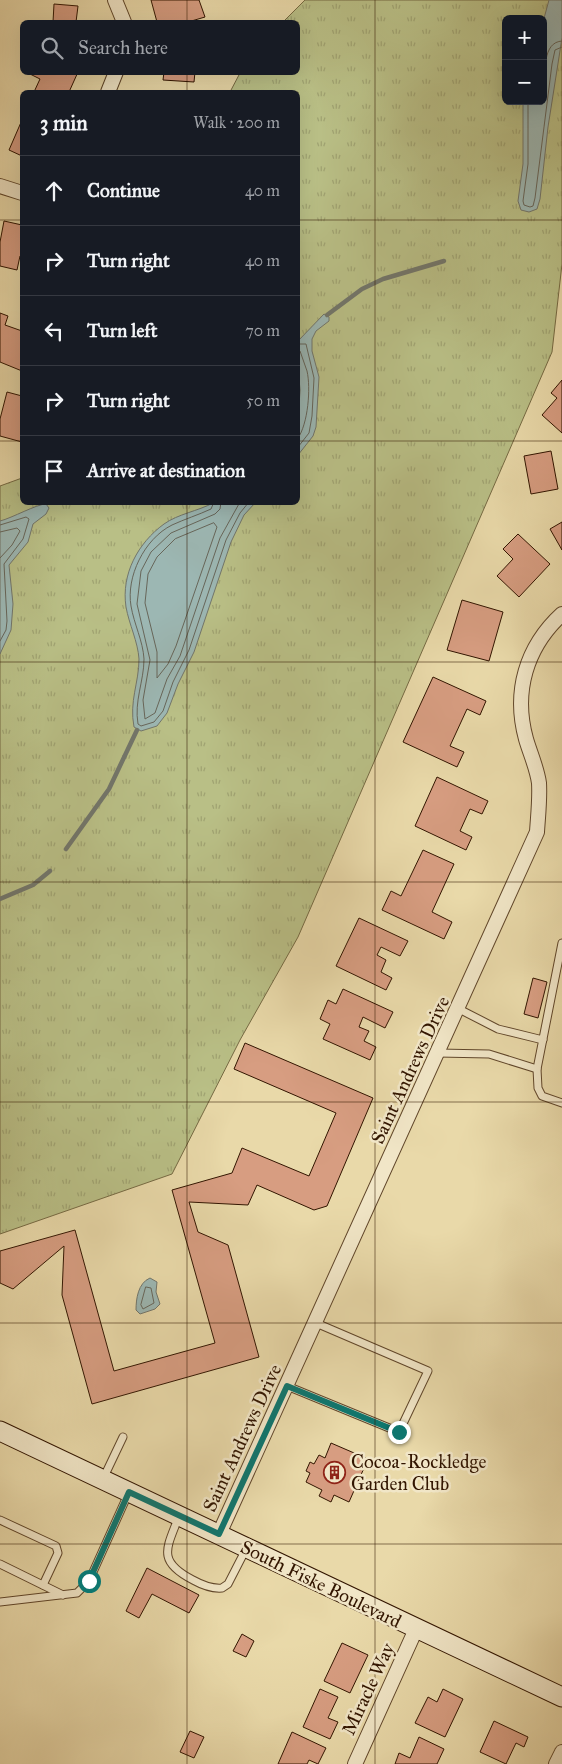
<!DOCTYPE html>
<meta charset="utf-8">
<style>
:root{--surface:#171b24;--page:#242831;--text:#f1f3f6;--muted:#9ea1a6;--line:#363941}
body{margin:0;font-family:"IM FELL Great Primer",serif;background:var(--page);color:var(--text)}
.controls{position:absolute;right:15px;top:15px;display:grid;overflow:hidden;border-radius:8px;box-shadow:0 5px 20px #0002}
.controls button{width:45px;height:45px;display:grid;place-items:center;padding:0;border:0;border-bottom:1px solid var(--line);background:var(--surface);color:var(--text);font:25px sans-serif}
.stop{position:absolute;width:15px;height:15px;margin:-11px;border:4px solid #0f766e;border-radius:50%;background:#fff}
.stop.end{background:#0f766e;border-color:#fff;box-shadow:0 1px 5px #0008}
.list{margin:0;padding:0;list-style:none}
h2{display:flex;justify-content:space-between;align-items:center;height:65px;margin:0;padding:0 20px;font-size:21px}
h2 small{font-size:16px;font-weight:400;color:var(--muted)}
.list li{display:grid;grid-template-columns:32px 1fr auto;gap:15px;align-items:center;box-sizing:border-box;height:70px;padding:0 20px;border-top:1px solid var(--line)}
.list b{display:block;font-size:19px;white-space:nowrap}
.list em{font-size:16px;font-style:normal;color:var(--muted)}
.icon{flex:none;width:28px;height:28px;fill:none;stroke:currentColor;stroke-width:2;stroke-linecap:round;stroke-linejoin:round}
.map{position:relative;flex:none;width:562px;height:1764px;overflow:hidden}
.search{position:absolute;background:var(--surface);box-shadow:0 5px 20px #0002;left:20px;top:20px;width:280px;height:55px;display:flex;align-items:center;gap:12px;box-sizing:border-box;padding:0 18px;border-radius:8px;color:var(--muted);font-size:19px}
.panel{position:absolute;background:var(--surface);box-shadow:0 5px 20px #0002;left:20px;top:90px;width:280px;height:415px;border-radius:8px}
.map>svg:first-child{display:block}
.grass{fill:url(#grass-tufts);stroke:#766a43;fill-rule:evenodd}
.water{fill:#9cb7b3;stroke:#72766b}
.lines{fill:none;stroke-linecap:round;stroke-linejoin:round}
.shore{stroke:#67665a;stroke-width:1}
.stream{stroke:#72766b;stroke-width:4.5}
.building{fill:#d79d81;stroke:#321500}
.service-casing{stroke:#60462a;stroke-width:9}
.minor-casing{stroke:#60462a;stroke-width:16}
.secondary-casing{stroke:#321500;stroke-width:21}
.service{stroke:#f1e6c7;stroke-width:7}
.minor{stroke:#f1e6c7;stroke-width:14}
.secondary{stroke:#f1e6c7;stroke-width:19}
.route{stroke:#0f766e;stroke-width:6}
.grid{fill:none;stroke:#321500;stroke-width:1;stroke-opacity:0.55}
.labels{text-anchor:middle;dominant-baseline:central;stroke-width:5;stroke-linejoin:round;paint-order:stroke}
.street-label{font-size:19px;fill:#321500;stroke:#f1e6c7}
.poi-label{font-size:19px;fill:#321500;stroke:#f1e6c7;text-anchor:start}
</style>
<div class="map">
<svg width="562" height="1764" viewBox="0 0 562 1764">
<defs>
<pattern id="grass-tufts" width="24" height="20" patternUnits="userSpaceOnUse" patternTransform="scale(1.25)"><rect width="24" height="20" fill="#b9bf86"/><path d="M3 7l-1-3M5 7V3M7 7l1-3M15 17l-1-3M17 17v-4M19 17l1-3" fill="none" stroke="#a0a372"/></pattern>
</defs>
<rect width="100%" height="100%" fill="#e9d9a9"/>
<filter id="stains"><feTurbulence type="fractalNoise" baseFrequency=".004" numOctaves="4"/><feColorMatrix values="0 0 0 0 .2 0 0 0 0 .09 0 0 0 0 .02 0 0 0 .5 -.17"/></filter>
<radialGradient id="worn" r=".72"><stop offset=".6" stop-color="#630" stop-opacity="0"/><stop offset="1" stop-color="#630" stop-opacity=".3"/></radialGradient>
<path class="grass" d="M305 0H562V264L552 352 298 937 240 1040 172 1174 0 1234V486L22 478V502H298V92H230L240 73 298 72V22H283ZM506 19H543V101H506Z"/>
<g class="water">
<path d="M549 0H562V38L548 127 540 199 537 209 529 212 521 210 518 201 523 164V101H543V22Z"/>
<path d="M324 314 329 317V321L316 331 312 339V351L319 377 316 427 313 436 298 455V341Z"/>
<path d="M213 503H255L244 515 231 542 194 652 178 684 167 713 157 726 141 731 134 727C129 701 139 683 139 659 138 642 129 624 126 607 121 574 138 543 164 524 178 514 198 511 213 503Z"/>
<path d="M46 504 49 508 46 514 33 524 28 542 9 565 13 604 11 630 0 654V521C12 518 37 504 46 504Z"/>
<path d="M150 1278 157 1282 156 1292 160 1304 155 1309 140 1314 136 1310C136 1299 138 1283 150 1278Z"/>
</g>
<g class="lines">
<g class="shore">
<path d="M543 87C546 72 542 42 562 41"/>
<path d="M528 101V164L523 201 524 205 530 207 533 206 535 198 552 64 555 50 562 47"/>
<path d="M298 344H306L314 378 312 416 309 433 298 447"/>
<path d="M298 350 300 351C302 358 305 364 307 371 311 388 308 424 298 438"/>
<path d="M298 367 300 390 298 423"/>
<path d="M214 502 211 509C198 515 185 519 172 525 144 539 126 577 131 606 134 624 143 641 144 659 144 681 134 701 138 724L141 726 154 722 163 711 173 682 189 650 226 540 240 513 249 502"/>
<path d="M221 502 220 509 215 514 171 533 151 552 141 571 137 604 150 660 143 700 145 719 155 713 167 679 180 656 220 538 240 502"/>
<path d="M214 523 217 527 176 646 168 664 157 678V652L145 603 148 574 157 557 175 539Z"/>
<path d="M0 525 26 517 29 519 23 539 4 564 7 621 6 630 0 641"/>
<path d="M0 532 17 528 20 531 12 545 0 558"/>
<path d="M146 1287 151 1288 154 1303 143 1309 141 1305Z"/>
</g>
<g class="stream">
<path d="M327 315 362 289 383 279 444 261"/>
<path d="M66 849 109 789 137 730"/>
<path d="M0 899 33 885 50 871"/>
</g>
</g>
<g class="building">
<path d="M151 0H199L205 17 188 22H157Z"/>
<path d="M54 4 78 6 76 22H53Z"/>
<path d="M31 72H78L69 92H34L40 79 30 74Z"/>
<path d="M164 72H195L194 82 163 80Z"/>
<path d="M22 120V156L9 150Z"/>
<path d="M4 221 22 225V256H20L17 270 0 266V242Z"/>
<path d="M0 313 8 316 5 325 22 331V371L0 362Z"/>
<path d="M562 380V433L542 415 557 398 551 393Z"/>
<path d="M7 392 22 396V442L0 436V419Z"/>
<path d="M551 451 558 489 531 494 524 456Z"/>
<path d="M562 522V550L550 529Z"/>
<path d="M518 534 550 564 519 597 497 576 513 559 503 549Z"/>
<path d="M462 600 503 612 489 661 447 650Z"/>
<path d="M433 677 486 701 480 715 467 709 450 746 464 752 457 767 403 742Z"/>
<path d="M437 777 488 801 482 814 470 809 460 831 472 837 466 850 415 826Z"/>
<path d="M423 850 454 864 432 912 452 922 444 939 382 910 391 891 401 896Z"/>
<path d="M359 918 408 941 400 956 381 947 377 955 386 960 381 972 392 978 386 990 336 966Z"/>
<path d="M533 978 547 982 538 1018 524 1014Z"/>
<path d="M343 989 393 1012 385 1028 363 1017 359 1027 369 1031 364 1041 376 1047 370 1060 323 1039 330 1024 320 1019 328 1000 336 1004Z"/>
<path d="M245 1043 373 1098 327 1206 314 1210 257 1185 248 1205 189 1202 198 1232 228 1245 259 1357 92 1404 62 1295 64 1246 13 1289 0 1283V1251L75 1230 114 1371 215 1343 172 1190 232 1173 242 1148 309 1176 336 1113 234 1069Z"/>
<path d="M331 1443 368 1459 349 1502 334 1495 331 1502 319 1496 322 1490 306 1482 310 1473 306 1471 310 1462 314 1464 319 1455 325 1458Z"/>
<path d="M147 1568 199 1595 189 1613 152 1594 139 1618 126 1611Z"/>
<path d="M242 1634 254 1641 246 1657 233 1651Z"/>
<path d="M342 1643 368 1655 350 1693 324 1681Z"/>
<path d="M320 1689 338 1697 328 1718 338 1722 330 1739 303 1727Z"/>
<path d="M443 1689 463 1699 445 1737 415 1723 428 1697 437 1702Z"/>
<path d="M494 1721 528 1737 524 1747 516 1743 506 1764 480 1752Z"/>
<path d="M190 1731 204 1737 194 1758 180 1752Z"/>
<path d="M292 1732 326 1748 318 1764 309 1760 307 1764H278Z"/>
<path d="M419 1737 444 1749 437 1764H395L399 1753 410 1758Z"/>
</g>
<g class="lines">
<defs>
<g id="service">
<path d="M562 943 537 1069 538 1088 542 1096 562 1103"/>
<path d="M459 1009 498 1029 543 1040"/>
<path d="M438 1053 489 1054 537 1069"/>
<path d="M287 1386 399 1432 428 1371 316 1323"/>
<path d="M103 1479 123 1437"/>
<path d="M179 1516C167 1548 156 1561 193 1580 202 1585 211 1589 222 1588L228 1584 246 1549"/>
<path d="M0 1520 56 1546 58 1553 43 1585"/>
<path d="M0 1564 63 1595"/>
<path d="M0 1602 77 1593 89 1581 129 1492"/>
</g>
<g id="minor">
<path d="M115 0 124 22"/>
<path d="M108 92 116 72"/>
<path d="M0 186 22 193"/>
<path d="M219 1534 537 832C538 816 540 799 539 783 537 768 530 753 526 739 513 692 526 647 562 614"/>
<path d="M355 1764 416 1629"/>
<path d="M556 1764 562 1752"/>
</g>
<path id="secondary" d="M0 1431 562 1697"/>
</defs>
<use href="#service" class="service-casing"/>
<use href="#minor" class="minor-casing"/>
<use href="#secondary" class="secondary-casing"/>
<use href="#service" class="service"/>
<use href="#minor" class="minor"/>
<use href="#secondary" class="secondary"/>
</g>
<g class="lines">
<path class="route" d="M89 1581 129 1492 219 1534 287 1386 399 1432"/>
</g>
<path class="grid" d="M187 0V22M375 0V1764M187 72V92M0 220H22M298 220H562M0 441H22M298 441H562M187 502V1764M0 662H562M0 882H562M0 1102H562M0 1323H562M0 1544H562"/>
<defs>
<symbol id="building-ring" viewBox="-11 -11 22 22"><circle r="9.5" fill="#f1e6c7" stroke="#8f2418" stroke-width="1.5"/><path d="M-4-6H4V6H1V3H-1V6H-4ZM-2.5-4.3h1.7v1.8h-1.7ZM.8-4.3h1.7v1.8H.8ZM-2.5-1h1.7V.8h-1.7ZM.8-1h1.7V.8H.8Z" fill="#8f2418"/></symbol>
</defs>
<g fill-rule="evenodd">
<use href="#building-ring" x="322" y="1460" width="25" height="25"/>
</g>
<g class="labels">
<g class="street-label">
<text transform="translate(410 1070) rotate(-65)">Saint Andrews Drive</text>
<text transform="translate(242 1438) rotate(-65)">Saint Andrews Drive</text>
<text transform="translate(321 1584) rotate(26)">South Fiske Boulevard</text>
<text transform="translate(368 1689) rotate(-65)">Miracle Way</text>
</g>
<g class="poi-label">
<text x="351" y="1461">Cocoa-Rockledge<tspan x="351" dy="22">Garden Club</tspan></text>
</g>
</g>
<rect width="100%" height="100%" filter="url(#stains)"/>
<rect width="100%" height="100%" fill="url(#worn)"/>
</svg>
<div class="controls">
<button>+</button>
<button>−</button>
</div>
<div class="stop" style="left:89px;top:1581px"></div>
<div class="stop end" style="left:399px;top:1432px"></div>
<div class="search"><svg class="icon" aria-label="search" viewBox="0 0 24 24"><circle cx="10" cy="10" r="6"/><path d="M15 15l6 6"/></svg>Search here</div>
<section class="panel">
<h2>3 min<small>Walk · 200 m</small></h2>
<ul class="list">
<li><svg class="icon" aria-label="ahead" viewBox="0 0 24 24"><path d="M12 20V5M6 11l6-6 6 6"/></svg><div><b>Continue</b></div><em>40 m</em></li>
<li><svg class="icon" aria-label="right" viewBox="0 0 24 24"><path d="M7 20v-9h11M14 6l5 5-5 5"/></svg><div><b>Turn right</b></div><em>40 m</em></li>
<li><svg class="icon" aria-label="left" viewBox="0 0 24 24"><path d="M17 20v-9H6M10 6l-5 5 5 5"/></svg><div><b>Turn left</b></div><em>70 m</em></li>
<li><svg class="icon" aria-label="right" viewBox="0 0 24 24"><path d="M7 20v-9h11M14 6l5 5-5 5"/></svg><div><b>Turn right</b></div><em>50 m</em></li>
<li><svg class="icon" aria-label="arrive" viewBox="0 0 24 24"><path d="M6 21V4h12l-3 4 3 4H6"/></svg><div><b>Arrive at destination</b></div></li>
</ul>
</section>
</div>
